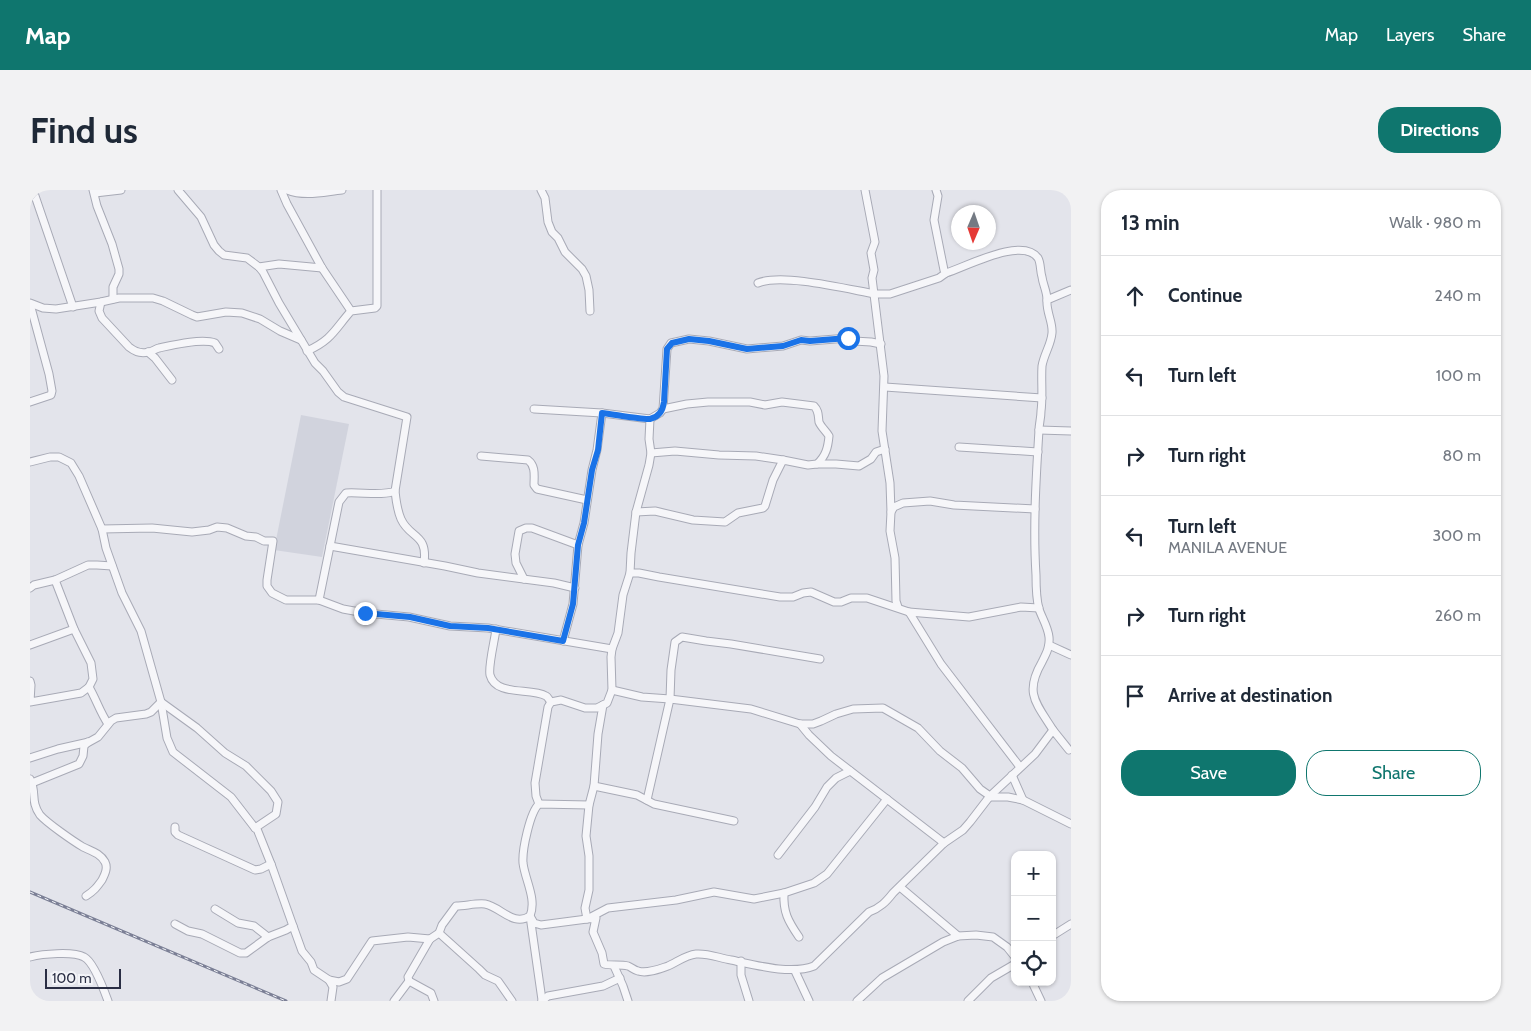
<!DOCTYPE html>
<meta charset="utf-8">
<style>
:root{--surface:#fff;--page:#f2f2f3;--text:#1f2937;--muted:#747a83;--line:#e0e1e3;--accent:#0f766e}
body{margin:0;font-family:Cabin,sans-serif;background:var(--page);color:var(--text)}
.controls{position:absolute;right:15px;bottom:15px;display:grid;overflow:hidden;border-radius:10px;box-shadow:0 1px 4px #0004}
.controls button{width:45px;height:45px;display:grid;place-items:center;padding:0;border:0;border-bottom:1px solid var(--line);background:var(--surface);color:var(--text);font:25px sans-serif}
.compass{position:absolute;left:921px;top:15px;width:45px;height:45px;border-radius:50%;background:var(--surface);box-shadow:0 1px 4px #0004;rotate:182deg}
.scale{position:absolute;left:15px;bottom:12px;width:76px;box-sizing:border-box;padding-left:5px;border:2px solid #2a2e44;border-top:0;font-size:14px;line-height:18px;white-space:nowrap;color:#2a2e44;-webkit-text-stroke:4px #f3f4f8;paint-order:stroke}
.stop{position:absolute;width:15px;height:15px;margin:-11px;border:4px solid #1a73e8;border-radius:50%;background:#fff}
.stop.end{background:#1a73e8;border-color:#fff;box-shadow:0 1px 5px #0008}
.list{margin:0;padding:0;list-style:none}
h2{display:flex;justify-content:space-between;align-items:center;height:65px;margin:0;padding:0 20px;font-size:21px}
h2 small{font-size:16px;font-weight:400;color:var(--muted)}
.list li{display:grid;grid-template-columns:32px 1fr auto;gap:15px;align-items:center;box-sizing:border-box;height:80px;padding:0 20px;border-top:1px solid var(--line)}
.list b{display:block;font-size:19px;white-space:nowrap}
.list p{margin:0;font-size:16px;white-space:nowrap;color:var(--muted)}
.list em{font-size:16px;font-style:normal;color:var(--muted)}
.actions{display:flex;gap:10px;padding:15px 20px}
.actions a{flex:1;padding:11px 0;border:1px solid var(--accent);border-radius:20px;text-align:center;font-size:18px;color:var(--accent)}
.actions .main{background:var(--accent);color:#fff}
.icon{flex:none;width:28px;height:28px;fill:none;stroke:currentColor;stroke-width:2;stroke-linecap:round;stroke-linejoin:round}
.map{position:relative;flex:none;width:1041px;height:811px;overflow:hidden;border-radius:20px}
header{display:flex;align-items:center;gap:30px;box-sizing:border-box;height:70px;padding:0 25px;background:var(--accent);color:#fff}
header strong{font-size:24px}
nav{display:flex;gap:28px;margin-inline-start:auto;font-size:18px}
.intro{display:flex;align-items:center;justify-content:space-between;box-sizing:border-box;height:120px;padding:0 30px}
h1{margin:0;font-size:35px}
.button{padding:12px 22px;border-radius:20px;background:var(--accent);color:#fff;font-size:18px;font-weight:700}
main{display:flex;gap:30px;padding:0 30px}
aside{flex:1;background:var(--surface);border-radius:20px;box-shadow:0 1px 4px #0004}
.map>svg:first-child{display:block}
.built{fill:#d1d3dd}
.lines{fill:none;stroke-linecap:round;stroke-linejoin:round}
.minor-casing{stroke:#a8aab6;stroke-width:9}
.minor{stroke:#f6f6f9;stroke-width:7}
.rail-casing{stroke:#7c8096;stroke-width:3}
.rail{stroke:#f3f4f8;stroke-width:1;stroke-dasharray:4;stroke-linecap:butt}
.route{stroke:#1a73e8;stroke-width:6}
</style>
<header>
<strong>Map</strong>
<nav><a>Map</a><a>Layers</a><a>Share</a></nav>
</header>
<div class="intro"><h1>Find us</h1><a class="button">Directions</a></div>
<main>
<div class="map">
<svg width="1041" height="811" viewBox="0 0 1041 811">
<rect width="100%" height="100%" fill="#e3e4eb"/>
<path class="built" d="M271 225 319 234 292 367 244 360Z"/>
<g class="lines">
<defs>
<g id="minor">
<path d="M3 0 43 117"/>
<path d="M63 0 67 16 82 54 89 79V84L83 97V109"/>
<path d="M148 0 171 27 184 55 189 61 194 65 217 68 229 77 233 82 249 113 285 173 293 181 308 202 314 207 377 227 365 301C354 306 331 302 316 303L309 312 289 410"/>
<path d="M251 0 257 14 292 78 321 121"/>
<path d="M257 0C275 7 293 2 312 0"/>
<path d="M511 0 515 8 518 32 522 42 528 48 535 62 552 79 556 86 559 100 560 121"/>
<path d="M835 0 845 52 841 63 844 80 842 88 854 186 852 241 860 293 861 322"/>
<path d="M906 0 908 6 904 30 914 80 916 83"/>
<path d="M65 3 91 0"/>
<path d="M229 77 249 74 292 78"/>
<path d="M728 93C752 83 817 99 845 104H860L909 88 916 83C936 77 992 46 1008 68 1011 73 1010 81 1012 87 1013 95 1017 101 1017 110"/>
<path d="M71 112 69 121 72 128 99 157C104 161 111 164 118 162 122 162 125 159 129 158 143 155 172 148 185 153L189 159"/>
<path d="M0 113 13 118 26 119 71 112 89 108H123L133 111 162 125 167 127 196 122 212 123 230 129 250 141 271 150"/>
<path d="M0 114 19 184 22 201 21 205 0 212"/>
<path d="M277 161C302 150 305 139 321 121L345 118 347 116V0"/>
<path d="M118 162 125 168 142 190"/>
<path d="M855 197 1012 208"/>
<path d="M504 219 572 223 620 229 630 223 633 219 637 159 641 153 659 149 679 151 717 159 753 156 771 150 780 151 818 148 824 151 841 152 851 154"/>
<path d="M1009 240 1041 241"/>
<path d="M929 257 1008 262"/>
<path d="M621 263 645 261 689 265 726 266 753 270"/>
<path d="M451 266 498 270C506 276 504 286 504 295L507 299 557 310"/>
<path d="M0 272 20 267H29L41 273 49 286 72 339 76 358 92 403 111 441 131 512 167 538 195 563 216 576 241 601 248 612 246 624 225 638 227 639 241 674 263 736 256 740 238 747 216 763H210L172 744 158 741 145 734"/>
<path d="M787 274H806L829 276 841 269 846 262 855 259"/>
<path d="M365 301C366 310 367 320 371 329 380 349 398 343 394 373"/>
<path d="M606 322 625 321 663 330 695 332 708 323 733 318 735 316 743 290 753 270 778 275 787 274C796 266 798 257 799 246 796 241 791 237 789 232 788 225 789 221 784 216L752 212 735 215 720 212H678L657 214 633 219"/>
<path d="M72 339 122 338 162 342 179 340 187 337 197 338 216 346 226 347 234 351H243L237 390V396L242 403 256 410H289L313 419 335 423 379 427 420 436 458 438 582 459"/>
<path d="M300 356 415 376 448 383 524 393 545 398"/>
<path d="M600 383H609L629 387 750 407H763L773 403 781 402 804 412H811L821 408H837L879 422 911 474 990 577"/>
<path d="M494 389 486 373 485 364 489 341 496 338H502L548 355"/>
<path d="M0 398 4 395 25 390 58 375H67L82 376"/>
<path d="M868 417 866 411 865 368 860 341 861 322 864 317 873 313 900 311 924 315 1005 319"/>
<path d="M879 422 939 427 991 417 1009 418"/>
<path d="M466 439C465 449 458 476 460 485 466 507 501 497 516 506 518 507 519 510 521 512"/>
<path d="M533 451 543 414 548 355 554 333 562 280 567 260 572 223"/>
<path d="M0 455 44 439"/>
<path d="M1019 455 1041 465"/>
<path d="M0 491 1 495 0 512 51 503 59 497 63 489 61 473 44 439 25 390"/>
<path d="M59 497C66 509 70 522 78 534"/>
<path d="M582 500 612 507 640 509 721 519 770 534H783L791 531 806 524 823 519 853 518 888 538 910 561 932 578 950 599 960 606"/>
<path d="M131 512 137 548 143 562 201 607 225 638"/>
<path d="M573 515 568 544 564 596 559 615 556 646 559 666V700L555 718 557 729 566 728 563 742 572 763 574 774C582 776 590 774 598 776 601 777 604 780 608 781 617 784 629 779 638 776 647 772 656 765 666 764 678 763 689 768 701 770 725 775 761 785 784 776L839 722C850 718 856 712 863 703L914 653 933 640 940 632 960 606 1005 564 1023 540 1039 560"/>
<path d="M770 534 779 545 801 566 914 653"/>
<path d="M1023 540C1006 513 994 503 1012 472 1016 464 1020 457 1019 447 1018 437 1012 428 1009 419 1006 408 1006 396 1006 385 1003 337 1006 288 1009 240 1009 234 1011 228 1011 221 1013 206 1011 191 1012 176 1014 164 1021 155 1022 143 1023 132 1016 122 1017 110L1041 100"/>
<path d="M0 568 28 559 59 552 68 547 81 531 86 528 116 524 121 522 131 512"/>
<path d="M982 585 993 610"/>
<path d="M0 589C7 602 0 611 10 625 17 633 43 651 53 657 61 661 70 663 75 672 78 678 75 684 72 690 67 697 64 701 56 706"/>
<path d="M2 593 49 574 53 566 54 556 58 552"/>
<path d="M564 596 607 605 624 614 704 631"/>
<path d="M959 607H978L993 610 1041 634"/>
<path d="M617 610 640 509 641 480 645 452 652 447 676 451 701 454 790 469"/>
<path d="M509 614 506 606 505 593 518 517 521 512 531 510 555 518H567L577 513 582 500 581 467 582 459 588 443 593 405 600 383 601 363 606 322 619 275 621 263 619 249 620 229"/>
<path d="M145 637V642L148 645 225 680 231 679 241 674"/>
<path d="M748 665 785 617 797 597 806 588 820 581"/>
<path d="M870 697 928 746"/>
<path d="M754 703C753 722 758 731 769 747"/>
<path d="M185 719 208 733 224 736 238 747"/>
<path d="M263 736 272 761 281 772 284 780 299 790 309 792 317 789 342 751 378 747 400 749"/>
<path d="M409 743 449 779 455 785 468 791 482 811"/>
<path d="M1022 746 1041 734"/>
<path d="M0 767C12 764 43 761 54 767 64 772 74 800 78 811"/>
<path d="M711 771V785L719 811"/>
<path d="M584 776 593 796 598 811"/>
<path d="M765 781 779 811"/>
<path d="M299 790 303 797 301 811"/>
<path d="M1002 792 1011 811"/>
<path d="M512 810 500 726 504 733 511 735 557 729 578 718 646 710 684 702 724 709 754 703 784 693 797 684 857 609"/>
<path d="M364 811 379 791"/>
<path d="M404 811 401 803 379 791 378 787 400 749 409 743 412 735 426 716C435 716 446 713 455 714 471 717 483 737 500 726 507 709 495 690 493 673 492 660 500 622 509 614L559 615"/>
<path d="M512 811 518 806 573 796 590 788"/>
<path d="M827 811 852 788 913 752 928 746 946 745 963 747 977 757 985 767"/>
<path d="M938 811 961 788 985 774"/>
</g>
</defs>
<use href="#minor" class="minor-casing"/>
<use href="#minor" class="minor"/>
<defs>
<path id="rail" d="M0 702 256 811"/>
</defs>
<use href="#rail" class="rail-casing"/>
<use href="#rail" class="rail"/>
</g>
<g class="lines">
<path class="route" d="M335 423 380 427 420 436 458 438 533 451 543 414 548 355 554 333 562 280 568 260 572 223C582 224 613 230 620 229 629 227 633 220 634 212L637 159 642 153 659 149 679 151 717 159 753 156 771 150 780 151 818 148"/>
</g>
</svg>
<div class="controls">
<button>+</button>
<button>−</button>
<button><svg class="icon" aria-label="locate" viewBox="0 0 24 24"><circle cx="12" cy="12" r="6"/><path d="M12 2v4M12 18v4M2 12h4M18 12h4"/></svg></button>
</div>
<svg class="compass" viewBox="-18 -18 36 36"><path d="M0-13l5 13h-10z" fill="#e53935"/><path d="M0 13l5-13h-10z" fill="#747a83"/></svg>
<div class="scale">100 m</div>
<div class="stop" style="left:818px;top:148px"></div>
<div class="stop end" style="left:335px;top:423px"></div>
</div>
<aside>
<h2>13 min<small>Walk · 980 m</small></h2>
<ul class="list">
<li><svg class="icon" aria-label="ahead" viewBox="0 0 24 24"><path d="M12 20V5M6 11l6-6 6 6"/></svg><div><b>Continue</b></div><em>240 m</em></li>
<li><svg class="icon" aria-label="left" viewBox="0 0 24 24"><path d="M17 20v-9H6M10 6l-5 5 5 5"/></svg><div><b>Turn left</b></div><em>100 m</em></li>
<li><svg class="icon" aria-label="right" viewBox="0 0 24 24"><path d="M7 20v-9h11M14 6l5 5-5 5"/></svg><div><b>Turn right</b></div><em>80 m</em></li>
<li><svg class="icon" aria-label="left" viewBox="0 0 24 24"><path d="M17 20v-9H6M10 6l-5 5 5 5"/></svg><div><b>Turn left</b><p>MANILA AVENUE</p></div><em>300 m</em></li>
<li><svg class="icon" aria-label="right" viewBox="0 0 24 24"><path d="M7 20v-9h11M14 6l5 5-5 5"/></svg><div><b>Turn right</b></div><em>260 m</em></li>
<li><svg class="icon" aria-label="arrive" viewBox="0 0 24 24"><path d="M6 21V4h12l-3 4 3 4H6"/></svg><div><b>Arrive at destination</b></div></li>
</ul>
<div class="actions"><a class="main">Save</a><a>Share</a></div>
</aside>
</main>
